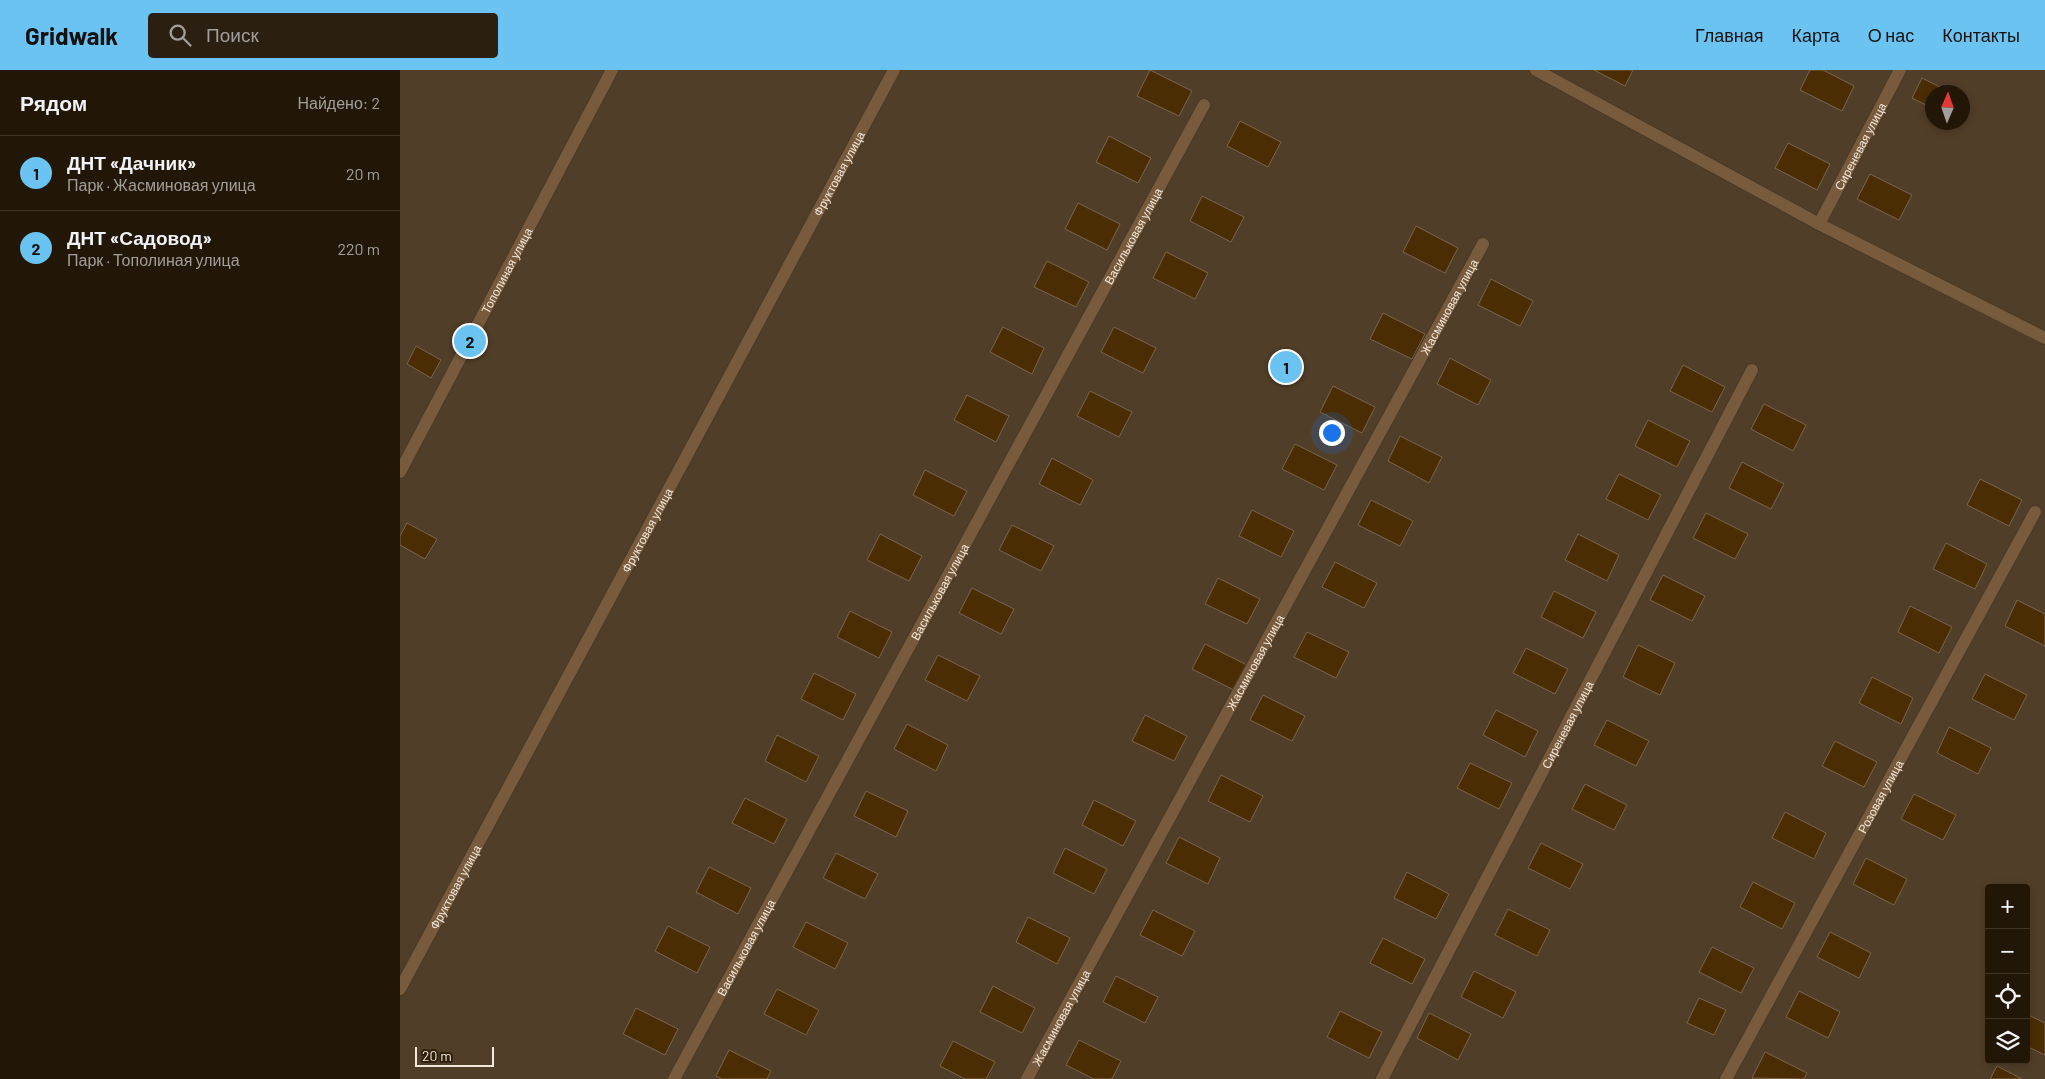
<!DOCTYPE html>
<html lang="ru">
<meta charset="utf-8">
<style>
:root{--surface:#221607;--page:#2a1f11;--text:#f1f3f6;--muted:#a29f9b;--line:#3f3528;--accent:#6ac3f1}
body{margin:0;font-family:Barlow,sans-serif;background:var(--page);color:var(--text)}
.controls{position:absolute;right:15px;bottom:15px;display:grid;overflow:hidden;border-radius:5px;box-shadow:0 2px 8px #0003}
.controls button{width:45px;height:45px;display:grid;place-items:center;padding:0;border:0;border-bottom:1px solid var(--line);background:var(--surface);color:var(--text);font:25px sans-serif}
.compass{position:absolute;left:1525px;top:15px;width:45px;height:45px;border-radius:50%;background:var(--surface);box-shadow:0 2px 8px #0003;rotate:2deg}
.scale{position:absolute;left:15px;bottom:12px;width:79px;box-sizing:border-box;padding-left:5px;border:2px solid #f3e8dc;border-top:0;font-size:14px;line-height:18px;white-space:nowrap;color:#f3e8dc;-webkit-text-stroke:4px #2d1d09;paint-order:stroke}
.you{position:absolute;left:931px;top:362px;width:18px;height:18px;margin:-12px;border:4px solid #fff;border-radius:50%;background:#1a73e8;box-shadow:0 0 0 8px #1a73e833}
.badge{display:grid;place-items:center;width:32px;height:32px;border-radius:50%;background:var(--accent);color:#111;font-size:16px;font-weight:700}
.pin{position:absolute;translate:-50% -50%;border:2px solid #fff;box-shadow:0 1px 5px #0006}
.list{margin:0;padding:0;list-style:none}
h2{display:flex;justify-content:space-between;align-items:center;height:65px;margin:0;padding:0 20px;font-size:21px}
h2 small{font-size:16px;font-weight:400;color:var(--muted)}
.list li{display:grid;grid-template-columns:32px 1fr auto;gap:15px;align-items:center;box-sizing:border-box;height:75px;padding:0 20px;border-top:1px solid var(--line)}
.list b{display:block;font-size:19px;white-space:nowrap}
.list p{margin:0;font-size:16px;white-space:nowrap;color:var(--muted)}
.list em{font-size:16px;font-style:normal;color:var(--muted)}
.icon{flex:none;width:28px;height:28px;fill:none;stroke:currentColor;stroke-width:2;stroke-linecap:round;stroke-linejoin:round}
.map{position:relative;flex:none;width:1645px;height:1009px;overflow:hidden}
header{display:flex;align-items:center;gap:30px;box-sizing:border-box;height:70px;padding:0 25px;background:var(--accent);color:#111}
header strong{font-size:24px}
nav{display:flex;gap:28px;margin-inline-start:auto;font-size:18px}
.search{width:350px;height:45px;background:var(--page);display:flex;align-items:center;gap:12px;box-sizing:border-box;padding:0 18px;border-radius:5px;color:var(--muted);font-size:19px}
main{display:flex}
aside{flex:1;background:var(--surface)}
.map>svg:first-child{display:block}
.green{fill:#513e28;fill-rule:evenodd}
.building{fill:#4a2d03;stroke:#796550}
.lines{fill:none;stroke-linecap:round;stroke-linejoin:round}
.minor-casing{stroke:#493927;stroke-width:14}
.minor{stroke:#775b3c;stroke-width:12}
.labels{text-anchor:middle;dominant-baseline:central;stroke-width:4.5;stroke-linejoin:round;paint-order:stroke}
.street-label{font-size:12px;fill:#f3e8dc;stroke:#2d1d09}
</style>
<header>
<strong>Gridwalk</strong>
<div class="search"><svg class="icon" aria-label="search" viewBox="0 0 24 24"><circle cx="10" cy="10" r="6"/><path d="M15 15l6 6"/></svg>Поиск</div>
<nav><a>Главная</a><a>Карта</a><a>О нас</a><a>Контакты</a></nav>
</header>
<main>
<aside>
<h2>Рядом<small>Найдено: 2</small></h2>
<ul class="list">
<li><span class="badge">1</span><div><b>ДНТ «Дачник»</b><p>Парк · Жасминовая улица</p></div><em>20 m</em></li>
<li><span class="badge">2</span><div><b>ДНТ «Садовод»</b><p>Парк · Тополиная улица</p></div><em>220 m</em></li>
</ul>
</aside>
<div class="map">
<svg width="1645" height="1009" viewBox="0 0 1645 1009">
<rect width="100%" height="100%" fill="#2d1d09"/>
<path class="green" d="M0 0H1645V1009H0ZM1532 22H1562V52H1532ZM1589 818H1626V990H1589Z"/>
<g class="building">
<path d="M750 0 792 21 779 46 737 26Z"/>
<path d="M1194 0H1233L1225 16Z"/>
<path d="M1410 0H1423L1454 16 1442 41 1400 20Z"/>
<path d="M1522 8 1550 22H1532V38L1512 28Z"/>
<path d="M840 51 881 72 868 97 827 76Z"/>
<path d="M709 66 751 88 738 113 696 92Z"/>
<path d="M1388 73 1430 94 1417 120 1375 98Z"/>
<path d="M1470 104 1512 125 1499 150 1457 129Z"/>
<path d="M802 126 844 147 831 172 790 151Z"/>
<path d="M678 133 720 154 707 180 665 159Z"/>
<path d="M1016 156 1058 178 1045 203 1003 182Z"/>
<path d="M766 182 808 203 795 229 753 208Z"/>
<path d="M647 191 689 212 676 237 634 217Z"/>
<path d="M1091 209 1133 231 1120 256 1078 235Z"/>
<path d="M983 243 1025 264 1012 289 970 269Z"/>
<path d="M603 257 644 278 632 304 590 282Z"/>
<path d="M714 257 756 278 743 303 701 282Z"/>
<path d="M16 276 41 290 31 308 7 294Z"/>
<path d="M1050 288 1091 310 1078 335 1037 314Z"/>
<path d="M1283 295 1325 317 1312 342 1270 321Z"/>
<path d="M933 316 975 337 962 363 920 342Z"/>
<path d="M690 321 732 342 719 367 677 346Z"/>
<path d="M567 325 609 346 596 372 554 350Z"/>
<path d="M1364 334 1406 355 1393 381 1351 359Z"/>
<path d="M1248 350 1290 371 1277 397 1235 376Z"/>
<path d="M1000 366 1042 387 1029 413 988 391Z"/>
<path d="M895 374 937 395 924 420 882 399Z"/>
<path d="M652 388 693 410 680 435 639 414Z"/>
<path d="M1342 392 1384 414 1371 439 1329 418Z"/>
<path d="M525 400 567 421 554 446 513 425Z"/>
<path d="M1219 404 1261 425 1248 450 1206 429Z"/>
<path d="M1580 409 1622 430 1609 456 1567 435Z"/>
<path d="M971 430 1013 451 1000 476 958 455Z"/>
<path d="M852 440 894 461 881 487 839 466Z"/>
<path d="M1306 443 1348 464 1335 489 1293 468Z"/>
<path d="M7 453 37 469 25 489 0 475V466Z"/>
<path d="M612 455 654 476 641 501 599 480Z"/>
<path d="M480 464 522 486 509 511 467 490Z"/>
<path d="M1178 464 1219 485 1207 511 1165 490Z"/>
<path d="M1546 473 1587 494 1575 519 1533 499Z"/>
<path d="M935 492 977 513 964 538 922 517Z"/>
<path d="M1263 505 1305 526 1292 551 1250 530Z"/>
<path d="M818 508 860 529 847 554 805 534Z"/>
<path d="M572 518 614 539 601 564 559 543Z"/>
<path d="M1154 521 1196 542 1183 568 1141 547Z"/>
<path d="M1617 530 1645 544V576L1605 556Z"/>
<path d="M1510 536 1552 557 1539 583 1498 562Z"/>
<path d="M450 541 492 562 479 588 437 567Z"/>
<path d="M907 562 949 582 936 608 894 587Z"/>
<path d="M805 574 847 595 834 620 792 599Z"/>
<path d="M1238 575 1275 593 1260 625 1223 607Z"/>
<path d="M1126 578 1168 599 1155 624 1113 603Z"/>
<path d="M538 585 580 606 567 631 525 610Z"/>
<path d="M414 603 456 624 443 650 401 629Z"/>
<path d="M1585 604 1627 625 1614 650 1572 629Z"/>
<path d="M1472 607 1513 628 1501 654 1459 633Z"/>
<path d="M863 625 905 646 892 671 850 650Z"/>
<path d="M1096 640 1138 661 1125 687 1083 665Z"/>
<path d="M745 645 787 666 774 691 732 671Z"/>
<path d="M1207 650 1249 671 1236 696 1194 675Z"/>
<path d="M507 654 548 675 536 701 494 679Z"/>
<path d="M1549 657 1591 678 1578 704 1537 683Z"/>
<path d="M377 665 419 686 406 712 365 691Z"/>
<path d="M1435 671 1477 692 1464 717 1422 696Z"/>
<path d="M1070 693 1112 713 1099 739 1057 718Z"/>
<path d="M821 705 863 726 850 752 808 731Z"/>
<path d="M1185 714 1227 735 1214 760 1172 739Z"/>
<path d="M466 721 508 741 496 767 454 746Z"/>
<path d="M1514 724 1556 745 1543 770 1501 749Z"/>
<path d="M345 728 387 749 374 774 332 753Z"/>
<path d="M694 730 736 751 723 776 682 755Z"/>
<path d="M1385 742 1426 763 1414 789 1372 768Z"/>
<path d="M779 767 820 788 808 814 766 793Z"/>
<path d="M1141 773 1183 794 1170 819 1128 798Z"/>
<path d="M665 778 707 799 694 824 653 803Z"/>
<path d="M436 783 478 804 465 829 423 808Z"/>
<path d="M1466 788 1507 809 1494 835 1453 814Z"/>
<path d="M309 797 351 818 338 844 296 822Z"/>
<path d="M1007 802 1049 824 1036 849 994 828Z"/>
<path d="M1353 812 1395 833 1382 859 1340 837Z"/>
<path d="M1108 839 1150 860 1137 886 1095 865Z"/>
<path d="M753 840 795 861 782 886 740 865Z"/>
<path d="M628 847 670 868 657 894 616 872Z"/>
<path d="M406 852 448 873 435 899 393 877Z"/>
<path d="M268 856 310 877 297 903 255 881Z"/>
<path d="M1430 862 1471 883 1459 908 1417 887Z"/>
<path d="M983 868 1025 889 1012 914 970 893Z"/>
<path d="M1312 877 1354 898 1341 923 1299 902Z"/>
<path d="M1074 901 1116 922 1103 948 1061 927Z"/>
<path d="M716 906 758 927 745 953 703 932Z"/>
<path d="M593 916 635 938 622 963 580 942Z"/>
<path d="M377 919 419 940 406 965 364 944Z"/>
<path d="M1399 921 1440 942 1428 968 1386 947Z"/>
<path d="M1299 928 1326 940 1314 965 1287 953Z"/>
<path d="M236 938 278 959 265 985 223 964Z"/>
<path d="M940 941 982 962 969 988 927 967Z"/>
<path d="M1029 943 1071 964 1058 990 1017 968Z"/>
<path d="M1626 944 1645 953V985L1626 976Z"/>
<path d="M679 970 721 991 712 1009H694L666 995Z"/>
<path d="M553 971 595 992 586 1009H565L540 996Z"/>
<path d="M329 980 371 1001 367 1009H322L316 1006Z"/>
<path d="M1365 982 1407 1003 1404 1009 1352 1008Z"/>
<path d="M1597 996 1622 1009H1590Z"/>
</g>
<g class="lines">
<defs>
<g id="minor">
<path d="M1136 0 1419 154 1645 268"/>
<path id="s1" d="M1419 154 1500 0"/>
<path id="s2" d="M0 402 212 0"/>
<path id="s3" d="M0 919 494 0"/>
<path id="s4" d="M274 1009 804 35"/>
<path id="s5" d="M627 1009 1083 174"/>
<path id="s6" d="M982 1009 1352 300"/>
<path id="s7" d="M1326 1009 1635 442"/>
</g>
</defs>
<use href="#minor" class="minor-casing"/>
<use href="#minor" class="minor"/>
</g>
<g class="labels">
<g class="street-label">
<text stroke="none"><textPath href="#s1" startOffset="88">Сиреневая улица</textPath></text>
<text stroke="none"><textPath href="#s3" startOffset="926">Фруктовая улица</textPath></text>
<text stroke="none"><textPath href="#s4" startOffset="960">Васильковая улица</textPath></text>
<text stroke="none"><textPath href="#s2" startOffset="228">Тополиная улица</textPath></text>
<text stroke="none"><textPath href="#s5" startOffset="880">Жасминовая улица</textPath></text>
<text stroke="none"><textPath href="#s3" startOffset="521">Фруктовая улица</textPath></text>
<text stroke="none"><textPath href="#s4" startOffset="555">Васильковая улица</textPath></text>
<text stroke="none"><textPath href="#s5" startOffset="475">Жасминовая улица</textPath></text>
<text stroke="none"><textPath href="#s6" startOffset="400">Сиреневая улица</textPath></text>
<text stroke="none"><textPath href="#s7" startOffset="322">Розовая улица</textPath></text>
<text stroke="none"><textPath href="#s3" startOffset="116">Фруктовая улица</textPath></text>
<text stroke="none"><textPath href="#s4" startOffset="150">Васильковая улица</textPath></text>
<text stroke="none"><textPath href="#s5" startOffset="70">Жасминовая улица</textPath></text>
</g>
</g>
</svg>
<div class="controls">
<button>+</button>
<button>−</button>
<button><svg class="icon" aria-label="locate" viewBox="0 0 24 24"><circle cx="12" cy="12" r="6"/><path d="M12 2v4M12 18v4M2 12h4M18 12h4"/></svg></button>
<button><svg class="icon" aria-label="layers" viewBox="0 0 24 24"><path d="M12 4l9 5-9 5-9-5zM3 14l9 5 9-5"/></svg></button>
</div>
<svg class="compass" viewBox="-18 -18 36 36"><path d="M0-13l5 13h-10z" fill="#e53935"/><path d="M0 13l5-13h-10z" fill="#a29f9b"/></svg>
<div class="scale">20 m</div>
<div class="you"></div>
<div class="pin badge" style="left:886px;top:297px">1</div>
<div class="pin badge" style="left:70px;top:271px">2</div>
</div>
</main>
